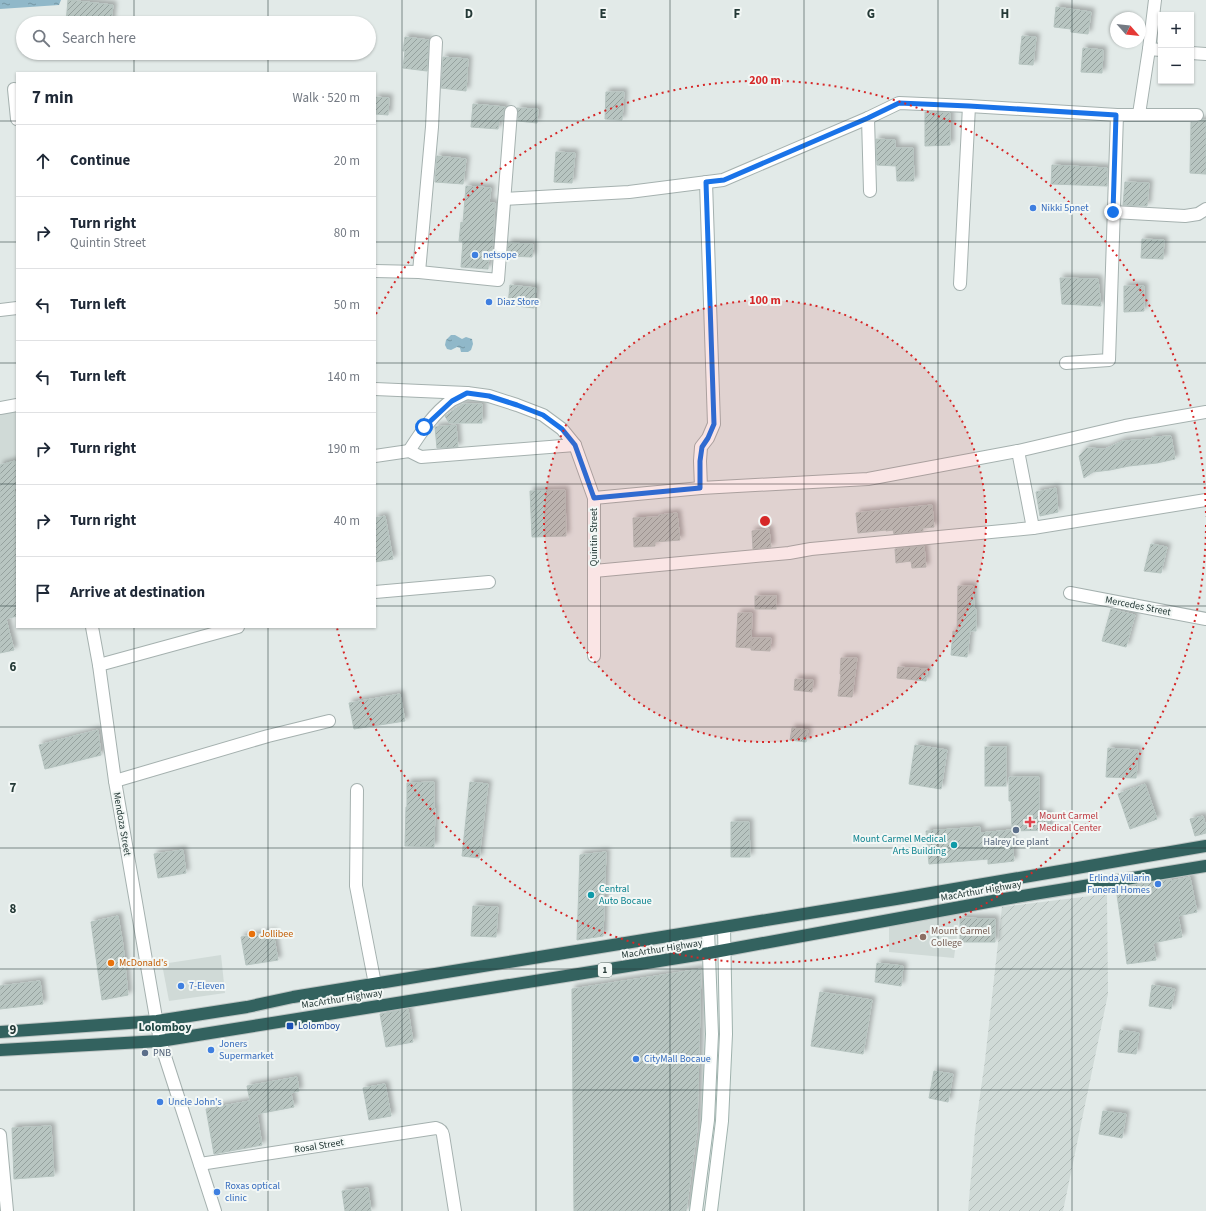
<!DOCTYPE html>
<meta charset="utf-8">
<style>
:root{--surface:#fff;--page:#f6f6f7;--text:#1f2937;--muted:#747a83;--line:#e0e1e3}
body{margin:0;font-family:"Source Sans 3",sans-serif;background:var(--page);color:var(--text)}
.controls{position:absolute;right:12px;top:12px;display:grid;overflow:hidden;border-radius:0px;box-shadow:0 1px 3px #0004}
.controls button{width:36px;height:36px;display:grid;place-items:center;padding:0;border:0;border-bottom:1px solid var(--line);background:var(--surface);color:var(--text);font:20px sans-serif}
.compass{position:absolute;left:1110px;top:12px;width:36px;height:36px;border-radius:50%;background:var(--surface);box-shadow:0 1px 3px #0004;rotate:117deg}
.stop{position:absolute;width:12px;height:12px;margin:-9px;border:3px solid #1a73e8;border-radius:50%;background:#fff}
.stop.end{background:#1a73e8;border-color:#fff;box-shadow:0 1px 4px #0008}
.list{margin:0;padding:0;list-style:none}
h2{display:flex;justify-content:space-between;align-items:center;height:52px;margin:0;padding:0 16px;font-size:17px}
h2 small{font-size:13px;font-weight:400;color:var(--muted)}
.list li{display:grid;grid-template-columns:26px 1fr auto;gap:12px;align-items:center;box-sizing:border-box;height:72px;padding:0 16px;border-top:1px solid var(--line)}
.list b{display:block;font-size:15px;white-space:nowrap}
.list p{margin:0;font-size:13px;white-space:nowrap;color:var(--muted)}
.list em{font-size:13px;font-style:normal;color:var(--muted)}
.icon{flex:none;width:22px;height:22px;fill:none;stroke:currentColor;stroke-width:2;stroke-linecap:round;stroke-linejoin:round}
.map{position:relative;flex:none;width:1206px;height:1211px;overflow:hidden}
.search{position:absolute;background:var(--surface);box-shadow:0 1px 3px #0004;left:16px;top:16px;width:360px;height:44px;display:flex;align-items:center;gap:10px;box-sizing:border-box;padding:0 14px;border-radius:22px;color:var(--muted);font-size:15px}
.panel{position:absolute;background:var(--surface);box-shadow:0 1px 3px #0004;left:16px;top:72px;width:360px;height:556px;border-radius:0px}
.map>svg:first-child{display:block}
.built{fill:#d0dad7}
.industrial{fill:url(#industrial-furrows)}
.water{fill:url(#water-ripples)}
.building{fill:url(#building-hatch);stroke:#b5c3bf;filter:url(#shadow)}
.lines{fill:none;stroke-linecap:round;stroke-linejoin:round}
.street-casing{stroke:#a5b1af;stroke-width:14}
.secondary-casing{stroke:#9fb2ad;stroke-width:14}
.highway-casing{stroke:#bdc4c3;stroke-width:14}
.street{stroke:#fff;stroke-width:12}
.secondary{stroke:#fff;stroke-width:12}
.highway{stroke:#33625f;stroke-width:12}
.route{stroke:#1a73e8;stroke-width:5}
.grid{fill:none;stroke:#243936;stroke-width:1;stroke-opacity:0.55}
.ring{fill:none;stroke:#d62828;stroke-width:2;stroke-dasharray:2 4}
.shop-dot{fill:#3f7fe0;stroke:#f2f7f5;stroke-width:1.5}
.health-dot{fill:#e0444e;stroke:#f2f7f5;stroke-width:1.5}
.service-dot{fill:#5c6f8a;stroke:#f2f7f5;stroke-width:1.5}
.culture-dot{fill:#0f9aa8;stroke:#f2f7f5;stroke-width:1.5}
.food-dot{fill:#e8710a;stroke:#f2f7f5;stroke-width:1.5}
.education-dot{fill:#8d6e63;stroke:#f2f7f5;stroke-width:1.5}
.transit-dot{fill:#1a4fb4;stroke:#f2f7f5;stroke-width:1.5}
.labels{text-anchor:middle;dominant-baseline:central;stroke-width:4;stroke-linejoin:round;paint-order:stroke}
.shield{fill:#f2f7f5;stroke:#62726f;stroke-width:1}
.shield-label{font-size:9px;font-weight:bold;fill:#243936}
.shop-label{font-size:10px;fill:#366cbe;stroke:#f2f7f5;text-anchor:start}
.street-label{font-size:10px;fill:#243936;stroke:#f2f7f5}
.health-label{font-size:10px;fill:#be3a42;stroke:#f2f7f5;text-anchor:start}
.culture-label{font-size:10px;fill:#0d838f;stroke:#f2f7f5;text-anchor:end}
.service-label{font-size:10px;fill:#4e5e75;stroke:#f2f7f5}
.education-label{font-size:10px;fill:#785e54;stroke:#f2f7f5;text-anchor:start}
.food-label{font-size:10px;fill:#c56008;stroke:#f2f7f5;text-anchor:start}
.transit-label{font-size:10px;fill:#164399;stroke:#f2f7f5;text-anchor:start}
.quarter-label{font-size:12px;font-weight:bold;fill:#224945;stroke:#f2f7f5}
.grid-label{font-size:13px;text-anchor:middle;font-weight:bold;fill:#243936;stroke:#f2f7f5;stroke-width:4;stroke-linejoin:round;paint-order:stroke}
.centre{fill:#d62828;stroke:#f2f7f5;stroke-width:2}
.ring-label{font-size:12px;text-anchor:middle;font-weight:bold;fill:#d62828;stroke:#f2f7f5;stroke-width:4;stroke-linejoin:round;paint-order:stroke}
</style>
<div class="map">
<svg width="1206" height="1211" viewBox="0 0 1206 1211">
<defs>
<pattern id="industrial-furrows" width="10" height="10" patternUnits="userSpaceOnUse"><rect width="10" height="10" fill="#d0dad7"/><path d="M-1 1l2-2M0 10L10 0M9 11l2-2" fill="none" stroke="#b2bcb9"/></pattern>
<pattern id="water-ripples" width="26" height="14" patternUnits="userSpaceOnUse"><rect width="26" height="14" fill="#90b8c9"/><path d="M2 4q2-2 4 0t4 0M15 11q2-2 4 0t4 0" fill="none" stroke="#7597a4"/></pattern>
<pattern id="building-hatch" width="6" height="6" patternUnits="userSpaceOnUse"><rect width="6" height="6" fill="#b8c5c1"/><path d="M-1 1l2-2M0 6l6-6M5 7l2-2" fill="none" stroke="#95a19e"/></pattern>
<filter id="shadow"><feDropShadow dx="3.5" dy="-3.5" stdDeviation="2" flood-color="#0004"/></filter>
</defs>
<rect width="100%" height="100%" fill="#e2eae8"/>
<g class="built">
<path d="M17 410V581L0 584V413Z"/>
<path d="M960 912 954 958 889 952V922Z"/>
<path d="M221 955 225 993 169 1001 162 964Z"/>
</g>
<path class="industrial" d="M1107 894 1108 994 1063 1211H968L975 1131 985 1060 1002 907Z"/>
<g class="water">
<path d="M0 0H61L59 5 0 9Z"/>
<path d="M451 335H455L462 339 466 337 472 339 473 344 471 350 468 352H461L460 348 457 347 451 350 447 349 445 345 446 340Z"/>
</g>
<g class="building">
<path d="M68 0 113 5 111 23H66Z"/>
<path d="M1056 7 1091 12 1088 34 1071 32V29L1054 27Z"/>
<path d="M1022 36 1036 37 1033 65 1019 64Z"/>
<path d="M405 37 429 40 427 71 403 68 405 51H403Z"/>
<path d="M1083 48 1103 50 1102 73 1081 72Z"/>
<path d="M443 57 468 59 466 91 441 88Z"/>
<path d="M606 92H624L622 120 605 119Z"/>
<path d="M375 97 389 98 388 115 375 114Z"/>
<path d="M473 104 505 107 504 111 503 120H499L498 129 471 127Z"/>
<path d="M517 108 538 109 537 123 518 121V112Z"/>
<path d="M925 112 950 113V145L925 146Z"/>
<path d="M1203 120H1206V174L1190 173 1191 122H1197Z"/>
<path d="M876 139 895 140V148H913L914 181H897L896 166 877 165Z"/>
<path d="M556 152 575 153 572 183 554 182Z"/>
<path d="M437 156 466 159 463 184 435 182Z"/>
<path d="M1052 165 1107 168V186L1051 184Z"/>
<path d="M1125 182 1149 183 1147 206 1123 205Z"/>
<path d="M466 186 491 188 489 203H495L492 255H489L488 269 461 267 463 241H459L461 222 463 223Z"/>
<path d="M1142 239 1164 240 1163 259 1141 258Z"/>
<path d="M508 243 533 244 532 257 507 256Z"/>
<path d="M1060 278 1098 279 1101 306 1062 304Z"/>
<path d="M510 285 536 288 534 308 508 305Z"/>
<path d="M1124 286H1144V311L1124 312Z"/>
<path d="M463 404H482V423H449L445 416Z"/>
<path d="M456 425 458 447 437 448 435 427Z"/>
<path d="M1171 436 1175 459 1157 463 1129 466 1110 470 1093 472 1084 478 1079 456 1087 448 1105 449 1123 441 1152 439V437Z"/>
<path d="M15 461 17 469V488L14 489 17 501V616L6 619 14 650 0 653V465Z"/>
<path d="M1056 488 1058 512 1040 516 1036 492Z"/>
<path d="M565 490 566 536 532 537 530 491Z"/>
<path d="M932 505 934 527 923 528V531L894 534 893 530 886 531V530L858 533 856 513Z"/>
<path d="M677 513 680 540 655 542V546L634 547 633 518 659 517V515Z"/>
<path d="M385 516 393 559 375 562V518Z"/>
<path d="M769 529 771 547 753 549 752 531Z"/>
<path d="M1151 544 1167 547 1161 573 1144 571Z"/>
<path d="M924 546 926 567 912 568 911 561 896 563 895 549Z"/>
<path d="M958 586H973L974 609H976V631H970L967 657 951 655 953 631 957 632Z"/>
<rect x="755" y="596" width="21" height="13"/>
<path d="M1111 609 1135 615 1126 647 1102 641Z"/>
<path d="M738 613H752L751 648 736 647Z"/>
<path d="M752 638H771L770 651 751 650Z"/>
<path d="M841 658H857L852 697 838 696 841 675 840 674Z"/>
<path d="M898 667 927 669 926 681 897 678Z"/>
<path d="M795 679 813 680 812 692 794 690Z"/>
<path d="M400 694 405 721 354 729 349 703Z"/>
<path d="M792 728 808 730 806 742 790 740Z"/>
<path d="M98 730 101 755 45 769 39 745Z"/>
<path d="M915 745 947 750 941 789 909 784Z"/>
<rect x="985" y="747" width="21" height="39"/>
<path d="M1108 748 1138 750 1136 778 1106 777Z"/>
<path d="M1009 777H1039V814L1049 813V830L1012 831 1011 801H1009Z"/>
<path d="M434 782V808H435L434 847 405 846 406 807H407V783Z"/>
<path d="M470 782 488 784 479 858 462 856Z"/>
<path d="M1145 784 1157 819 1130 829 1118 794Z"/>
<path d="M1203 816 1206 827V833L1195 836 1190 819Z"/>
<path d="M731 822H749L750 857H731Z"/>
<path d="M980 827V833L1011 830 1014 861 988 864V859L929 864 926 831Z"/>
<path d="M183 850 186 873 158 878 154 854Z"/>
<path d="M606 852 603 936 577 940 580 855Z"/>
<path d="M1190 877 1197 912 1178 916 1182 937 1153 943 1156 960 1127 964 1116 888 1171 879V881Z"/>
<path d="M473 906 498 907 496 937 471 936Z"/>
<path d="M118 916 123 945 128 995 102 1000 91 922Z"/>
<path d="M960 918 995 919V942H960Z"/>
<path d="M273 932 278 960 246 965 241 937Z"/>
<path d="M877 963 903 966 901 986 875 982Z"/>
<path d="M701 969 697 1129 686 1211H574L572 989Z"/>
<path d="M40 981 43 1004 0 1009V986Z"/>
<path d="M1152 985 1175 989 1171 1009 1149 1006Z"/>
<path d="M820 992 872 1000 863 1054 811 1046Z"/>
<path d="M408 1009 413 1042 386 1047 380 1014Z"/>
<path d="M1120 1030 1139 1033 1136 1054 1118 1052Z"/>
<path d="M934 1071 953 1074 948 1102 929 1098Z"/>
<path d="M297 1077 299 1091 291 1093 294 1107 257 1114 262 1145 214 1154 206 1109 250 1101 247 1086Z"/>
<path d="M385 1084 391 1116 369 1120 363 1088Z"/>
<path d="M1103 1111 1126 1114 1122 1138 1099 1134Z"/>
<path d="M51 1126 54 1176 14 1179 12 1128Z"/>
<path d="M368 1188 371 1211H345L342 1191Z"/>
</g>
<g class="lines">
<defs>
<g id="street">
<path d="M1149 49 1161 50"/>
<path d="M1191 53 1206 54"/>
<path d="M14 89 17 119"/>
<path d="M1139 114 1149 49 1155 0"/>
<path d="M1117 115H1197"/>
<path d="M868 118 870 191"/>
<path d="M505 199 629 192 723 180 868 118 899 103 969 106 1117 115 1109 360 1066 363"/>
<path d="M1113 212 1185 216 1198 214 1206 209"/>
<path d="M375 271 419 272 498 280 511 112"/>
<path d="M419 272 432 127 436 42"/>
<path d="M960 284 969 106"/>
<path d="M0 310 17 308"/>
<path d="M375 389 467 393 489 396 517 405 543 415 562 429 575 445 594 498V656"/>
<path d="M0 408 17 405"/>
<path d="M409 451C421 432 434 413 452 400 457 398 462 395 467 393"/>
<path d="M1018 451 1033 528"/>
<path d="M375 456 409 451 421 457 575 445"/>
<path d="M701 488 700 461 701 447 708 438 714 424 706 182"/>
<path d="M594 498 701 488 868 479 1018 451 1125 426 1206 412"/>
<path d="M594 571 789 553 811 549 1033 528 1206 500"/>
<path d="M375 592 489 582"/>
<path d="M1070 593 1206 619"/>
<path d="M92 627 99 665 115 781 160 1041 215 1211"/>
<path d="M99 665 238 627"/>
<path d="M115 781 268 736 329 721"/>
<path d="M357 790 356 886 375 984"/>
<path d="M0 1135 7 1211"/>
<path d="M200 1164 436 1128C440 1129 442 1130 443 1135L455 1211"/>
</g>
<g id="secondary">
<path d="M696 1211 708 1120 712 1034 708 930"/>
<path d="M711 1211 722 1121 726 1034 724 927"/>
</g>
<g id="highway">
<path d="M0 1032 157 1021 247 1007 293 997 896 899 1206 846"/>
<path d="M0 1050 160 1041 709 953 1004 899 1206 866"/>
</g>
</defs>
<use href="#street" class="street-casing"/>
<use href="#secondary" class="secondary-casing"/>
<use href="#highway" class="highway-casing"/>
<use href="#street" class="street"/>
<use href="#secondary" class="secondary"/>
<use href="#highway" class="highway"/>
</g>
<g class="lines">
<path class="route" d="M424 427 452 401 467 393 489 396 517 405 543 415 562 429 575 445 594 498 700 488V461L702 447 708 438 714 424 706 182 724 180 868 118 899 103 969 106 1116 115 1113 212"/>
</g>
<path class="grid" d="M134 0V23M268 0V23M402 0V1211M536 0V1211M670 0V1211M804 0V1211M938 0V1211M1072 0V1211M134 53V73M268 53V73M0 121H17M375 121H1206M0 242H17M375 242H1206M0 363H17M375 363H1206M0 484H17M375 484H1206M0 606H17M375 606H1206M134 627V1211M268 627V1211M0 727H1206M0 848H1206M0 969H1206M0 1090H1206"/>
<circle cx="765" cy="521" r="221" fill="#d62828" fill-opacity=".12"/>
<g class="ring">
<circle cx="765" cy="521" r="221"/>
<path d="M1206 525A441 441 0 0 1 337 628M376 314A441 441 0 0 1 1206 517"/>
</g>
<g class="shop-dot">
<circle cx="1033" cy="208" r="4"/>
<circle cx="475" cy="255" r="4"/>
<circle cx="489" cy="302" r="4"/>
<circle cx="1158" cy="884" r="4"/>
<circle cx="181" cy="986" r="4"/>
<circle cx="211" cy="1050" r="4"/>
<circle cx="636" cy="1059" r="4"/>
<circle cx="160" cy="1102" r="4"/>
<circle cx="217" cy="1192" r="4"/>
</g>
<path class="health-dot" d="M1028 816h4v4h4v4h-4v4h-4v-4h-4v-4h4z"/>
<g class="service-dot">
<circle cx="1016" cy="830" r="4"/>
<circle cx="145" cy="1053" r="4"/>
</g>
<g class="culture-dot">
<circle cx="954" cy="845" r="4"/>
<circle cx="591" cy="895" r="4"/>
</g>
<g class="food-dot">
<circle cx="252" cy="934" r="4"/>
<circle cx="111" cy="963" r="4"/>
</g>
<circle class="education-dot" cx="923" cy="937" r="4"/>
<rect class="transit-dot" x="286" y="1022" width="8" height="8" rx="2"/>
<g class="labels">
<rect class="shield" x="598" y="963" width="14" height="14" rx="3"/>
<g class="shield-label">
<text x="605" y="970">1</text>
</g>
<g class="shop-label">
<text x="1041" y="208">Nikki 5pnet</text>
<text x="483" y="255">netsope</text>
<text x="497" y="302">Diaz Store</text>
<text x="1150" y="878" text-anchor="end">Erlinda Villarin<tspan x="1150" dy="12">Funeral Homes</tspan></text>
<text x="189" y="986">7-Eleven</text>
<text x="219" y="1044">Joners<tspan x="219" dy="12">Supermarket</tspan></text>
<text x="644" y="1059">CityMall Bocaue</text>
<text x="168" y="1102">Uncle John's</text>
<text x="225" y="1186">Roxas optical<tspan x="225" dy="12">clinic</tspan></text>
</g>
<g class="street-label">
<text transform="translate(594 537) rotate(-90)">Quintin Street</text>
<text transform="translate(1138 606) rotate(11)">Mercedes Street</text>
<text transform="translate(122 824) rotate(80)">Mendoza Street</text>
<text transform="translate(981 891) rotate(-10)">MacArthur Highway</text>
<text transform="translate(662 949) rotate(-9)">MacArthur Highway</text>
<text transform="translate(342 999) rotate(-9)">MacArthur Highway</text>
<text transform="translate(319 1146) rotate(-9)">Rosal Street</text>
</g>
<g class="health-label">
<text x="1039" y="816">Mount Carmel<tspan x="1039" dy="12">Medical Center</tspan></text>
</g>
<g class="culture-label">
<text x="946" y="839">Mount Carmel Medical<tspan x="946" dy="12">Arts Building</tspan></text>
<text x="599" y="889" text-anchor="start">Central<tspan x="599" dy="12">Auto Bocaue</tspan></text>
</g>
<g class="service-label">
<text x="1016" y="842">Halrey Ice plant</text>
<text x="153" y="1053" text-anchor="start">PNB</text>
</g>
<g class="education-label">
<text x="931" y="931">Mount Carmel<tspan x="931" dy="12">College</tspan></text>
</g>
<g class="food-label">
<text x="260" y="934">Jollibee</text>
<text x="119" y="963">McDonald's</text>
</g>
<g class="transit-label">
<text x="298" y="1026">Lolomboy</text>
</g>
<g class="quarter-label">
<text x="165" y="1027">Lolomboy</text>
</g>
</g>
<g class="grid-label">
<text x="469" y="18">D</text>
<text x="603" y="18">E</text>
<text x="737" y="18">F</text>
<text x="871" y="18">G</text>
<text x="1005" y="18">H</text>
<text x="13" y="671">6</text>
<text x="13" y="792">7</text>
<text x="13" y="913">8</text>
<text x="13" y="1034">9</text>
</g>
<circle cx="765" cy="521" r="6" class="centre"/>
<g class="ring-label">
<text x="765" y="84">200 m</text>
<text x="765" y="304">100 m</text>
</g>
</svg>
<div class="controls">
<button>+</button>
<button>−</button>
</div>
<svg class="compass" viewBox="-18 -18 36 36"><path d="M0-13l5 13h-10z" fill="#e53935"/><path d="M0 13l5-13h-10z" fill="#747a83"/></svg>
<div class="stop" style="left:424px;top:427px"></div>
<div class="stop end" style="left:1113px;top:212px"></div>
<div class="search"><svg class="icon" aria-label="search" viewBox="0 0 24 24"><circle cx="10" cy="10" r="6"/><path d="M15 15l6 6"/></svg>Search here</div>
<section class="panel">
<h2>7 min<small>Walk · 520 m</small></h2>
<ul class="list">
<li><svg class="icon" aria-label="ahead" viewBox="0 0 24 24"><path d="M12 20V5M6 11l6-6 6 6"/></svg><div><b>Continue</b></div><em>20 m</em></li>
<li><svg class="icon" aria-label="right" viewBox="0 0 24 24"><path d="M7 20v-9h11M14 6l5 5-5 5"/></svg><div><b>Turn right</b><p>Quintin Street</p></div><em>80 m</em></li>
<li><svg class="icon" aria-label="left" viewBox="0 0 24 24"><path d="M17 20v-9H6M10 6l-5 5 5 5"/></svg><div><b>Turn left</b></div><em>50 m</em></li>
<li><svg class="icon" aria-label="left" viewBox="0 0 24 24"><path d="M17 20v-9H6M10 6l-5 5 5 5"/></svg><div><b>Turn left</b></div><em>140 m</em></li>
<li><svg class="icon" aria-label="right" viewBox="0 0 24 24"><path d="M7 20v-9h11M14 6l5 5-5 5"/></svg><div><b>Turn right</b></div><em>190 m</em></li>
<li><svg class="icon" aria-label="right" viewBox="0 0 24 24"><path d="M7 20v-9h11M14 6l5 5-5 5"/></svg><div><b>Turn right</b></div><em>40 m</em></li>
<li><svg class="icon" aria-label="arrive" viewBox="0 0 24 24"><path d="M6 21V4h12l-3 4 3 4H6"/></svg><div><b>Arrive at destination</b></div></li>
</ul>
</section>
</div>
